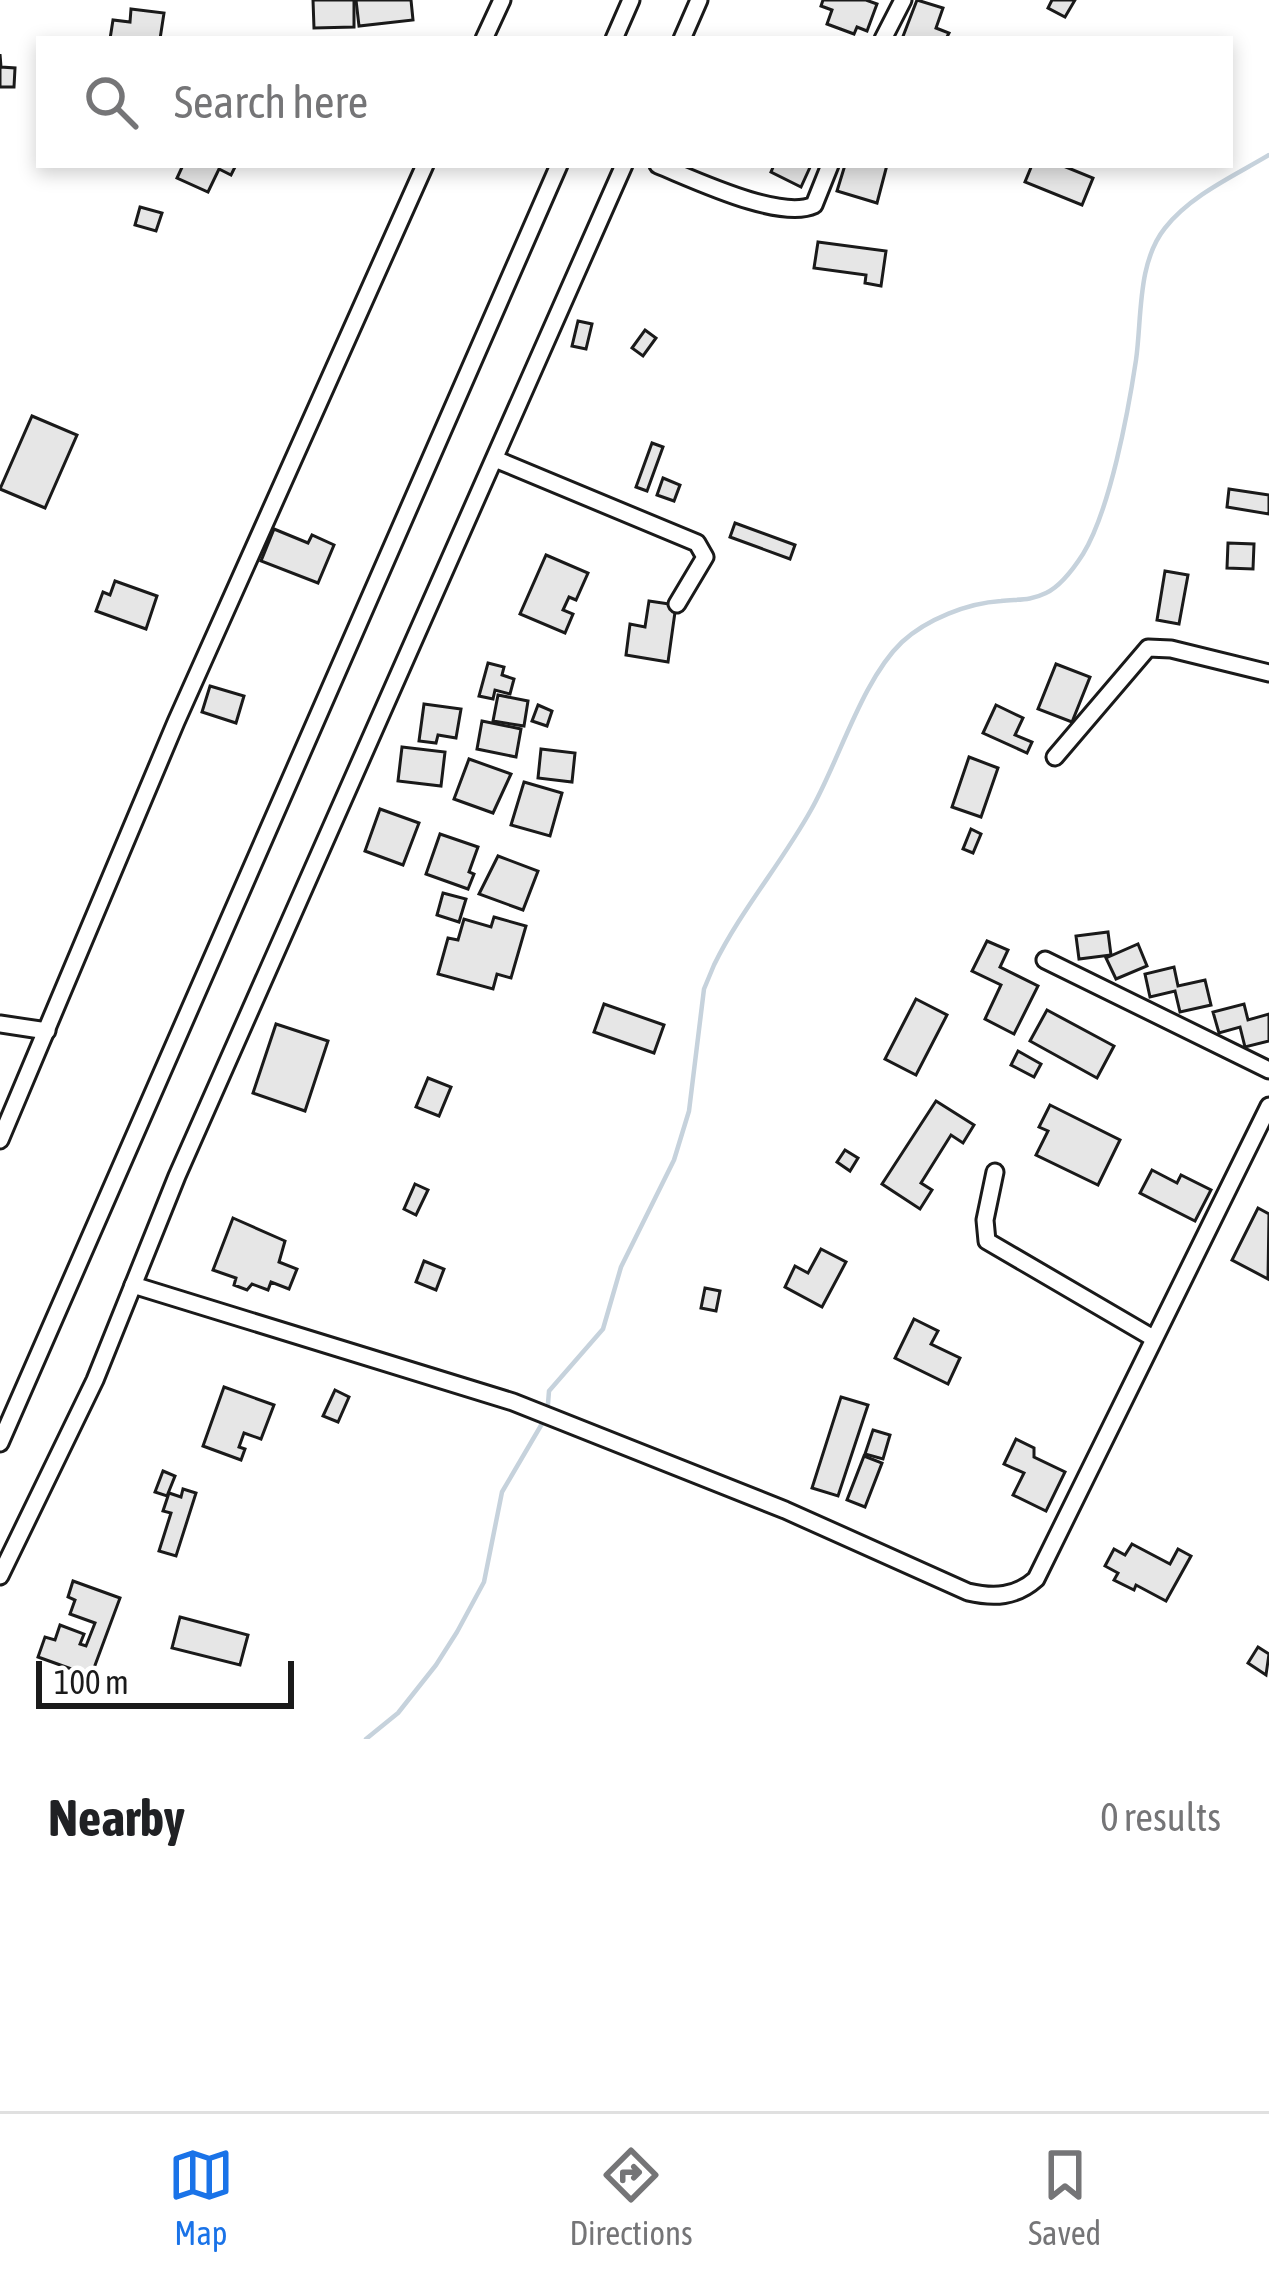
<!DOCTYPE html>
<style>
:root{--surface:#fff;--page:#f2f2f2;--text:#202124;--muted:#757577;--line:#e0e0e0;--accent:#1a73e8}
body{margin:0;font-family:"Asap Condensed",sans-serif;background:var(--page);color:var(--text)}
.scale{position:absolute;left:36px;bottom:30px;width:258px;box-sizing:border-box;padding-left:12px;border:6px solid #1a1a1a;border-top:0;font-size:33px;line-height:42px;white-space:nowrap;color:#1a1a1a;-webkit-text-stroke:9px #fff;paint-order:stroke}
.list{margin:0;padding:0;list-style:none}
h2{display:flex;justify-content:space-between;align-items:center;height:156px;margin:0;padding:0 48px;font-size:51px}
h2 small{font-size:39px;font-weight:400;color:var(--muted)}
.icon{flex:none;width:66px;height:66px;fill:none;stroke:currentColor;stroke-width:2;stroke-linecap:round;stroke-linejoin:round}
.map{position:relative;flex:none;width:1269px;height:1739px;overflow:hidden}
.search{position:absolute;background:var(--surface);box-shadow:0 6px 18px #0003;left:36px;right:36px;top:36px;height:132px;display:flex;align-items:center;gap:30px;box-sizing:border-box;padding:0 42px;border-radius:0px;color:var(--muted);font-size:45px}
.sheet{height:372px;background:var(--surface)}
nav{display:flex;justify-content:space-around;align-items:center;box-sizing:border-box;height:168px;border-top:3px solid var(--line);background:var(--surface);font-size:33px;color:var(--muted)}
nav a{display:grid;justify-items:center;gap:6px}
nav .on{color:var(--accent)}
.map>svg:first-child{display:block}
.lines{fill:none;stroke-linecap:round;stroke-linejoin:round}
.stream{stroke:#c6d2dc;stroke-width:4.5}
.building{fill:#e6e6e6;stroke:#1a1a1a;stroke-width:3}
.minor-casing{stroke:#1a1a1a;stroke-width:21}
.minor{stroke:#fff;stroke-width:15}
</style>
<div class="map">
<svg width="1269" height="1739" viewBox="0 0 1269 1739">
<rect width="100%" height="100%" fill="#fff"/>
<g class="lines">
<g class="stream">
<path d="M548 1404 549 1391 603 1329 621 1267 674 1160 689 1111 704 989 714 965C741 910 781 864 811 810 839 761 862 680 902 642 927 619 968 603 1001 601 1018 599 1030 601 1046 593 1061 586 1074 568 1083 554 1110 510 1128 413 1136 360 1142 318 1137 263 1165 228 1191 195 1234 176 1269 155"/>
<path d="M366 1739 398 1713 436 1665 457 1632 484 1582 502 1492 543 1422"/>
</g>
</g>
<g class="building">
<path d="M313 0H354V27L314 28Z"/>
<path d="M356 0H411L413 20 359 26Z"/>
<path d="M823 0H866L877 4 867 31 857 27 854 34 827 24 832 10 821 6Z"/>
<path d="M917 0 943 8 936 28 949 33 946 39H902Z"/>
<path d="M1052 0H1075L1065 17 1048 8Z"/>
<path d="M131 9 164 13 160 39H110L113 20 130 22Z"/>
<path d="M0 54 1 67 15 68 14 87H0Z"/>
<path d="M183 165H236L231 175 219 169 208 192 177 178Z"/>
<path d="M774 165H811L801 187 771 172Z"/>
<path d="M845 165H887L877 203 837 191Z"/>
<path d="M1032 165H1061L1093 178 1082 205 1025 182Z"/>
<path d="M140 207 162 213 156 231 135 225Z"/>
<path d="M818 242 886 251 881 286 865 283 866 275 814 268Z"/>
<path d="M578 321 592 324 586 349 572 346Z"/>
<path d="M645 330 656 338 643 356 632 348Z"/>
<path d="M32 416 77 435 45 508 0 489Z"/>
<path d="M652 443 663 447 647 491 636 487Z"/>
<path d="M663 478 680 485 674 501 657 495Z"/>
<path d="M1229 489 1269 495V514L1227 507Z"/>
<path d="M735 523 795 545 790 559 730 537Z"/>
<path d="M274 529 308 543 312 535 334 545 318 583 261 561Z"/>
<path d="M1228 543 1254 544 1253 569 1227 568Z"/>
<path d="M546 555 588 573 576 600 569 597 563 610 573 614 565 633 520 614Z"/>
<path d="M1165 571 1188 575 1179 624 1157 620Z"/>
<path d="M115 581 157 596 146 629 96 611 103 592 110 595Z"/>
<path d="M649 601 676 605 668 662 626 655 630 624 645 627Z"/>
<path d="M488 663 504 667 502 675 514 679 510 694 495 690 493 699 479 696Z"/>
<path d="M1056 664 1090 677 1072 722 1038 709Z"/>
<path d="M210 686 244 696 236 723 202 712Z"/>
<path d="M498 695 528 701 524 726 493 721Z"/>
<path d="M424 704 461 709 456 738 438 735 436 743 419 741Z"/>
<path d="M538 705 552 711 547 726 532 721Z"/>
<path d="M996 705 1023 718 1015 735 1032 742 1027 753 983 733Z"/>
<path d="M482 721 521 729 516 757 477 749Z"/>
<path d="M402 747 445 752 441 786 398 781Z"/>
<path d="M541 749 575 753 572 782 538 778Z"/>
<path d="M969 757 998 768 981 817 952 807Z"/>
<path d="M469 759 511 774 493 813 454 799Z"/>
<path d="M524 782 562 793 550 836 511 825Z"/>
<path d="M380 809 419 823 403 865 365 851Z"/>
<path d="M971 829 981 834 973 853 963 849Z"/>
<path d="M440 834 478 847 469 872 474 874 468 889 426 874Z"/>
<path d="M498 856 538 871 523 910 479 894Z"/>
<path d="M443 893 466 899 459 922 437 915Z"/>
<path d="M494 917 526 926 511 978 497 974 493 989 438 974 448 938 458 940 464 919 491 927Z"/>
<path d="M1108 932 1111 955 1079 959 1076 936Z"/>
<path d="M987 941 1008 950 1000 967 1038 986 1014 1034 985 1019 1001 985 972 971Z"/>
<path d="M1138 944 1147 966 1116 979 1106 958Z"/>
<path d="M1174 967 1178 986 1205 980 1211 1005 1180 1012 1175 991 1150 997 1145 974Z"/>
<path d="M916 999 947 1015 916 1075 885 1059Z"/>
<path d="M604 1004 664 1025 654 1053 594 1032Z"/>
<path d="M1244 1004 1248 1020 1269 1014V1041L1245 1047 1240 1027 1219 1033 1213 1012Z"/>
<path d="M1047 1010 1114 1046 1097 1078 1030 1041Z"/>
<path d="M276 1024 328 1041 305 1111 253 1093Z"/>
<path d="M1018 1051 1041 1064 1034 1077 1011 1065Z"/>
<path d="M428 1078 451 1087 439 1116 416 1107Z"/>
<path d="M936 1101 974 1125 963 1143 951 1135 921 1183 932 1190 920 1209 882 1184Z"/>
<path d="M1050 1105 1120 1140 1098 1185 1036 1155 1048 1131 1039 1127Z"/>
<path d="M845 1150 858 1158 850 1171 837 1162Z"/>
<path d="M1152 1170 1177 1183 1181 1175 1211 1190 1195 1221 1140 1193Z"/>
<path d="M415 1184 428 1190 416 1215 404 1209Z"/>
<path d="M1258 1208 1269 1214 1268 1279 1232 1260Z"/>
<path d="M233 1218 285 1241 279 1262 297 1269 289 1289 271 1282 268 1290 252 1284 247 1290 234 1285 236 1278 213 1270Z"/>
<path d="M821 1249 846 1262 822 1307 785 1287 795 1266 808 1273Z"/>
<path d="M424 1261 444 1269 436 1290 416 1282Z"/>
<path d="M705 1288 720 1291 716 1311 701 1308Z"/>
<path d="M914 1319 938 1331 931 1344 960 1358 948 1384 895 1358Z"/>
<path d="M224 1387 274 1405 261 1439 244 1433 239 1447 245 1449 241 1460 203 1446Z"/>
<path d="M335 1390 349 1397 338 1422 323 1416Z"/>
<path d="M841 1397 868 1405 838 1496 812 1488Z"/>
<path d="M873 1430 890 1435 883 1459 865 1454Z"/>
<path d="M1016 1439 1034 1448V1457L1065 1472 1046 1511 1013 1495 1024 1473 1004 1464Z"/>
<path d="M864 1456 882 1463 865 1507 847 1500Z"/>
<path d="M163 1471 175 1476 167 1496 155 1492Z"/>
<path d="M183 1489 196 1493 176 1556 159 1551 171 1513 163 1511 169 1493 181 1497Z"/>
<path d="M1132 1544 1170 1564 1178 1549 1191 1556 1166 1601 1136 1585 1134 1590 1114 1580 1118 1573 1105 1566 1114 1549 1125 1555Z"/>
<path d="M73 1581 120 1598 91 1676 38 1657 45 1637 55 1640 60 1625 84 1634 80 1644 86 1646 95 1623 70 1614 75 1600 68 1597Z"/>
<path d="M180 1617 248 1635 240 1665 172 1648Z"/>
<path d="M1258 1647 1269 1654 1266 1675 1248 1663Z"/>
</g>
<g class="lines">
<defs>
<g id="minor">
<path d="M484 39 502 0"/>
<path d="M614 39 631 0"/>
<path d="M682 39 699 0"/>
<path d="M883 39 903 0"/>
<path d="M658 165C693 179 780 221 814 205L830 165"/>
<path d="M495 459 697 543 705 557 677 604"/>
<path d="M1055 757 1148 648 1171 649 1269 673"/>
<path d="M1045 960 1269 1070"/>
<path d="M0 1024 47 1031"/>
<path d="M0 1140 176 722 425 165"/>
<path d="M995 1172 985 1220 987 1241 1153 1338"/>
<path d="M133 1285 513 1402 785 1510 968 1592C994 1598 1016 1597 1036 1579L1269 1106"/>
<path d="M0 1443 559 165"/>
<path d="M0 1576 95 1380 177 1176 624 165"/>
</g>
</defs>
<use href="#minor" class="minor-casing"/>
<use href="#minor" class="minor"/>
</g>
</svg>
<div class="scale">100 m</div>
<div class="search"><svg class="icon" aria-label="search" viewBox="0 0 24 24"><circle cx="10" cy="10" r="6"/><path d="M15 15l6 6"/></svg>Search here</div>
</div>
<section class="sheet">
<h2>Nearby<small>0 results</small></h2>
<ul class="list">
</ul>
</section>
<nav>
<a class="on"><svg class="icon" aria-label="map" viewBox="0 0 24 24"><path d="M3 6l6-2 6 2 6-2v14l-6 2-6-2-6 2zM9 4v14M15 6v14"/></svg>Map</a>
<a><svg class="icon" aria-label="directions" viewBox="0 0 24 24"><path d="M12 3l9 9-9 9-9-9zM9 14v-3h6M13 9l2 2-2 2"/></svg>Directions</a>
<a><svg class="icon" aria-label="saved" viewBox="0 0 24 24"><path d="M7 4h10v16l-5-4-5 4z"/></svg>Saved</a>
</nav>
